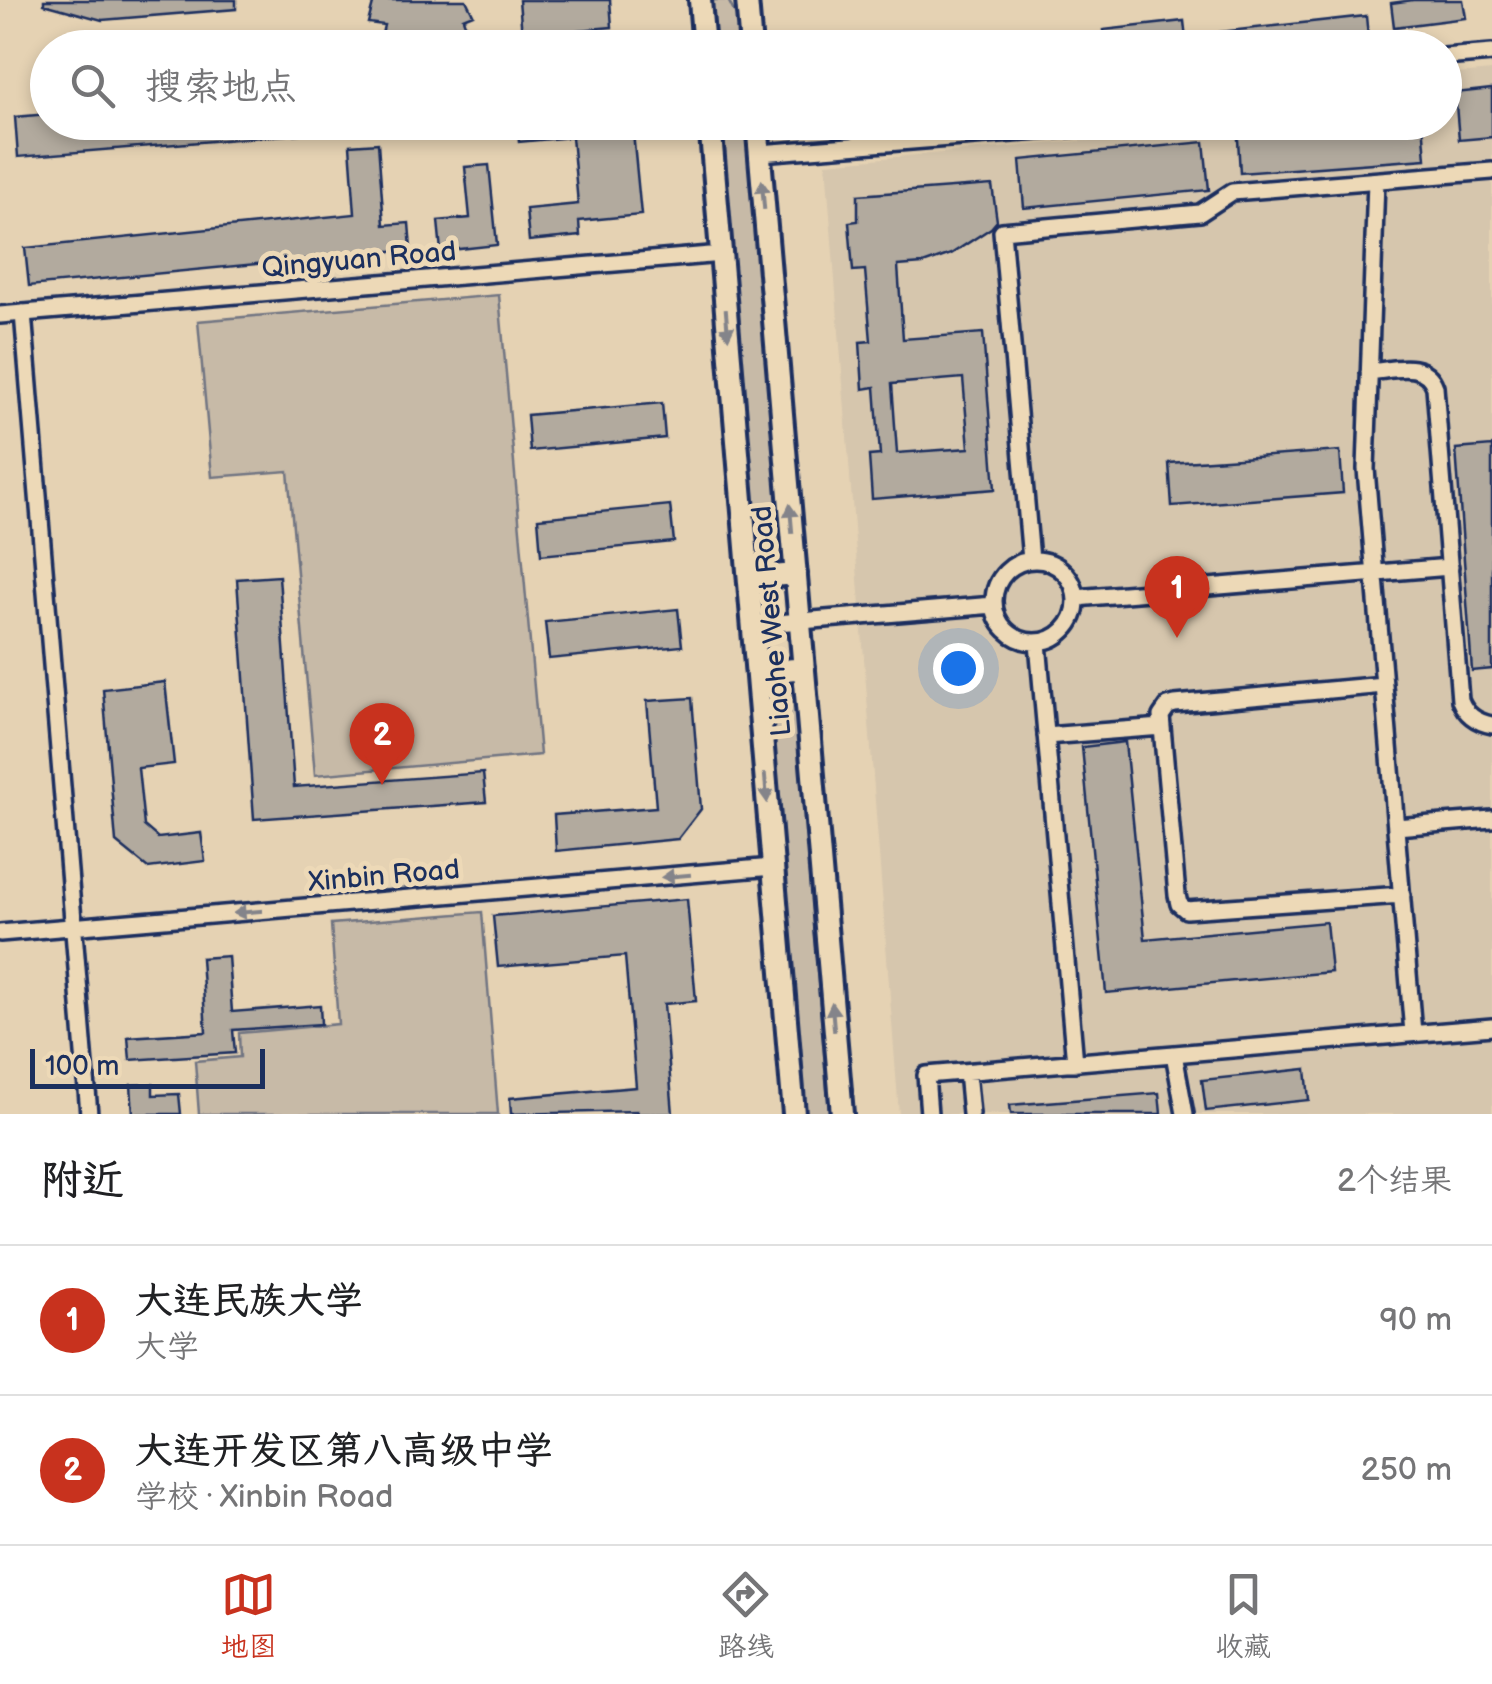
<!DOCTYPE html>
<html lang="zh">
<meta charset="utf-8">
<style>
body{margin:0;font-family:"Balsamiq Sans","LXGW WenKai TC",sans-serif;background:#f2f2f2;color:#202124}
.scale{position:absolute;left:30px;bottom:25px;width:235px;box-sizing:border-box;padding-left:10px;border:5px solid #1b2f5e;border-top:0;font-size:28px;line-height:35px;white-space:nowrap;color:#1b2f5e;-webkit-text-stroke:8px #edd9b7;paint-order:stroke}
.you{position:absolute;left:958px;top:668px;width:35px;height:35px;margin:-25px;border:8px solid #fff;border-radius:50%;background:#1a73e8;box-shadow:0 0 0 15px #1a73e833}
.badge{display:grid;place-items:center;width:65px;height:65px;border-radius:50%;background:#c8321e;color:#fff;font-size:32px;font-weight:700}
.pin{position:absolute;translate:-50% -82px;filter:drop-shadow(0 2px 5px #0008)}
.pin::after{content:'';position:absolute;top:52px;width:35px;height:30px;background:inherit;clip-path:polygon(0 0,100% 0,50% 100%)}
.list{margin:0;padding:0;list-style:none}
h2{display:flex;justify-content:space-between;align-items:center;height:130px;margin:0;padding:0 40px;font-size:42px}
h2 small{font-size:32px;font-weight:400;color:#757577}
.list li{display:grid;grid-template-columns:65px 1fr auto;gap:30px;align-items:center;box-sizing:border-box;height:150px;padding:0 40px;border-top:2px solid #e0e0e0}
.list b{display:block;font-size:38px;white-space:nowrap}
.list p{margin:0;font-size:32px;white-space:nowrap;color:#757577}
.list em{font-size:32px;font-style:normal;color:#757577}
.icon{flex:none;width:55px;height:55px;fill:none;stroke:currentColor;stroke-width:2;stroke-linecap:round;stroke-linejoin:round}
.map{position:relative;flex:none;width:1492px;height:1114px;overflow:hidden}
.search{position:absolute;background:#fff;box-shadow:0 5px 15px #0003;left:30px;right:30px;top:30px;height:110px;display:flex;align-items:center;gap:25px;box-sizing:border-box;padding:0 35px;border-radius:55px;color:#757577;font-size:38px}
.sheet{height:430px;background:#fff}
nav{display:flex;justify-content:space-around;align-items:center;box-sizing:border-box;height:140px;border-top:2px solid #e0e0e0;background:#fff;font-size:28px;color:#757577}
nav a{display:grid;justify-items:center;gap:5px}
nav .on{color:#c8321e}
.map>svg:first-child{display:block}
.built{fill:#d6c6ad}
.green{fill:#c7baa7;stroke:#717482;stroke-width:2.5}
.building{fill:#b2aa9e;stroke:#1b2f5e;stroke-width:2.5;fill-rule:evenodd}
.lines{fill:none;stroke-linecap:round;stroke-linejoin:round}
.minor-casing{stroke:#1b2f5e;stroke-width:22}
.tertiary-casing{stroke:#1b2f5e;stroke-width:28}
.minor{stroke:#edd9b7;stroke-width:15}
.tertiary{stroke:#edd9b7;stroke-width:20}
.oneway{fill:#84848a}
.labels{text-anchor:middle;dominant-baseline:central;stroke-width:10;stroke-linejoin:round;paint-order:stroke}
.street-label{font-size:28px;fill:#1b2f5e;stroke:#edd9b7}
</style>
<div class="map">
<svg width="1492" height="1114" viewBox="0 0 1492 1114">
<rect width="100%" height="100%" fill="#e5d2b3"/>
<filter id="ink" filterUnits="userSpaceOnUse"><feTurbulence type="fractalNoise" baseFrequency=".01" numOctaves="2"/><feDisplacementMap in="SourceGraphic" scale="20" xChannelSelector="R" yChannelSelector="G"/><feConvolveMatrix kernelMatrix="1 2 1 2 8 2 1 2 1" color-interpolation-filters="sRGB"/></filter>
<g filter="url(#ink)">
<!-- built -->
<path class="built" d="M1492 71V1114H899L826 163 1093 140 1143 123 1444 122 1445 75Z"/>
<!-- green -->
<path class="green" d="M709 0H728L737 18 740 47H713Z
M719 123H746L784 562 777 573 767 574 757 566Z
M499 295 540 755 315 775 288 471 212 477 198 321Z
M785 674 793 680 829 1114H803L767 683 775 675Z
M482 912 498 1114H199L195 1061 240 1057 239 1033 338 1024 331 924Z"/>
<!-- building -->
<path class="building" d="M44 0H236V9L102 20 44 4Z
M374 0H466L473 14 463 18 473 48H379L384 25 368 23Z
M519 0H610L612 27 522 35Z
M1413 0H1463L1466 18 1394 27 1391 3Z
M1366 16 1369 48H1220L1219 32Z
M1184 21 1187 48H1105L1103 30Z
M1492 89V137L1459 140 1455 93Z
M48 114V122H321V132L18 157 15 117Z
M517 122H632L641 215 579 221 580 236 529 241 526 209 578 204 572 137 519 142Z
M1237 122H1423L1426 159 1240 173Z
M1204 142 1209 190 1024 208 1020 160Z
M378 143 384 225 409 223 411 249 29 286 25 248 355 214 350 145Z
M489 165 497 245 441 251 438 221 470 218 465 167Z
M992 185 997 221 991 228 951 254 923 264 898 266 903 339 983 333 995 489 872 499 869 456 880 455 875 387 863 389 860 342 871 341 865 270 853 271 849 222 858 221V195ZM963 378 969 448 897 453 892 384Z
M662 403 665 438 530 451 527 415Z
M1492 446V669L1472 671 1456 449Z
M1340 451 1343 493 1172 506 1169 463Z
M670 505 674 542 541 555 538 518Z
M279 576 294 787 483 773 486 802 254 819 237 579Z
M678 609 682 646 549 659 545 622Z
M165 682 174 764 138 768 144 826 158 838 201 833 205 861 148 868 116 842 103 689Z
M692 698 701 809 678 839 556 851 554 815 656 807 647 701Z
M1125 742 1145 939 1326 922 1331 972 1106 993 1082 747Z
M687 899 696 1001 664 1004 673 1114H637V1111L511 1114 510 1098 636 1087 625 956 498 967 493 916Z
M228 956 232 1012 320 1005 321 1024 233 1030 235 1053 130 1060 128 1037 206 1032 201 958Z
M1306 1069 1309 1100 1206 1111 1202 1080Z
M153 1084V1095L179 1094 181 1114H133L131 1085Z
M1159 1093 1161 1114H1011L1010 1105Z"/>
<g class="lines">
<!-- minor casing -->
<g class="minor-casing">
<path id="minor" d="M1444 57 1492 53
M760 153 1089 127 1100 122
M1376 181 1366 469 1413 1033
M23 313 89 1114
M0 315 722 254
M1369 372C1393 370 1425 359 1435 387L1460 700C1466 715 1476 722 1492 725
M994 601a41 41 0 1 1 82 0a41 41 0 1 1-82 0Z
M1031 560 1002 231 1200 213 1232 192 1492 171
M1076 598 1450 567
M753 625 994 605
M1038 643 1075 1063
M1384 685 1175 704 1168 706 1161 716 1177 895 1179 904 1186 910 1402 895
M1046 736 1162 727
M1396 827 1492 819
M0 933 773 867
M1174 1054 1185 1114
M967 1072 971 1114
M929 1114 926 1075 1492 1027"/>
</g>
<!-- tertiary casing -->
<g class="tertiary-casing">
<path id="tertiary" d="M700 0 704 48
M747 0 751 48
M710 122 794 1114
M757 122 842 1114
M749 578 796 574
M757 673 804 668"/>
</g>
<!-- minor -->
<use href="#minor" class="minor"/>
<!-- tertiary -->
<use href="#tertiary" class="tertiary"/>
</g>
<!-- one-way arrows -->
<defs><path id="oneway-solid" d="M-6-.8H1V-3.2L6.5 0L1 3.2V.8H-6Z" transform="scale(2.5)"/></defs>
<g class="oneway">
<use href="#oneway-solid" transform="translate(763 195) rotate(-95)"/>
<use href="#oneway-solid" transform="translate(727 324) rotate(85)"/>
<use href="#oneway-solid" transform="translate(791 519) rotate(-95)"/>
<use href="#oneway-solid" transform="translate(766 788) rotate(85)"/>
<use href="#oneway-solid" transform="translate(676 876) rotate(175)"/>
<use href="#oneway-solid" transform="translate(248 912) rotate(175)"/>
<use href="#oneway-solid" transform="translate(833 1017) rotate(-95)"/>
</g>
</g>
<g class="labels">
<!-- street labels -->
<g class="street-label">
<text transform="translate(359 260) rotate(-5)">Qingyuan Road</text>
<text transform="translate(772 621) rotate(-95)">Liaohe West Road</text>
<text transform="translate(384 876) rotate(-5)">Xinbin Road</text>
</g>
</g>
</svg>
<div class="scale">100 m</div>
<div class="you"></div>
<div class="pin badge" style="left:1177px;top:638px">1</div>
<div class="pin badge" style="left:382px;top:785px">2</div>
<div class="search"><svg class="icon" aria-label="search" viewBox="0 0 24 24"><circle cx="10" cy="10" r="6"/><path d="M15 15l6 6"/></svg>搜索地点</div>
</div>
<section class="sheet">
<h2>附近<small>2个结果</small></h2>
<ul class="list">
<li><span class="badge">1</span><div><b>大连民族大学</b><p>大学</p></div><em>90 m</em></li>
<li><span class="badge">2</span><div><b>大连开发区第八高级中学</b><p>学校 · Xinbin Road</p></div><em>250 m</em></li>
</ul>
</section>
<nav>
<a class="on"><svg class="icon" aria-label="map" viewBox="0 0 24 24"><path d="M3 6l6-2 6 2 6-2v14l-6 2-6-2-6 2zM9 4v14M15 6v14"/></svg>地图</a>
<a><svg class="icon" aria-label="directions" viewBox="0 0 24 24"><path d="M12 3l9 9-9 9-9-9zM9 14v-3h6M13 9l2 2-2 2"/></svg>路线</a>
<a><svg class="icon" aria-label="saved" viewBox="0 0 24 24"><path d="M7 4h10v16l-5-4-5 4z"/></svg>收藏</a>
</nav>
